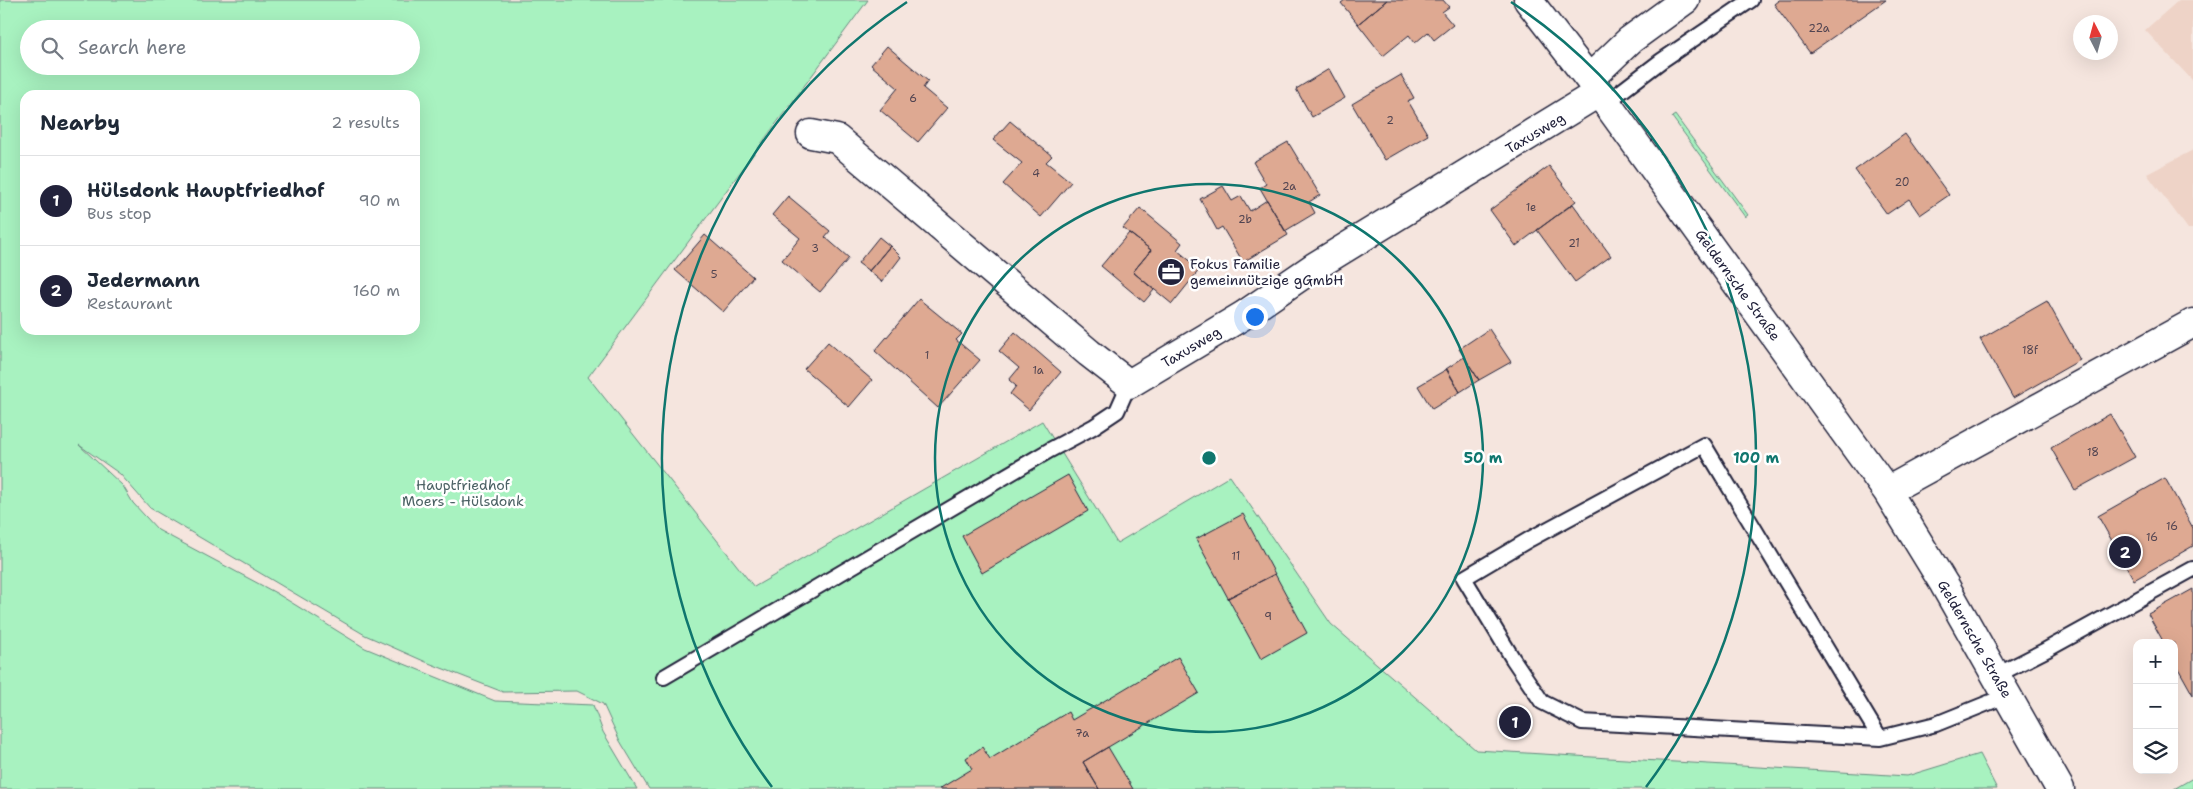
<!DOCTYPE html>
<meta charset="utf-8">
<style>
body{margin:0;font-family:"Shantell Sans",sans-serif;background:#f6f6f7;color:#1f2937}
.controls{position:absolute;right:15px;bottom:15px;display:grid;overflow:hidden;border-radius:10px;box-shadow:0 5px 20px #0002}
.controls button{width:45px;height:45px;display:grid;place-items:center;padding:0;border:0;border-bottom:1px solid #e0e1e3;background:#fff;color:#1f2937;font:25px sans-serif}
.compass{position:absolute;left:2073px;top:15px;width:45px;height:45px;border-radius:50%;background:#fff;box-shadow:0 5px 20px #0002;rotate:354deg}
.you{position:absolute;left:1254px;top:316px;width:18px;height:18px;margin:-12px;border:4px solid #fff;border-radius:50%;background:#1a73e8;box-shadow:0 0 0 8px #1a73e833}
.badge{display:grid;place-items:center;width:32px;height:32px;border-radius:50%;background:#22223b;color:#fff;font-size:16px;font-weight:700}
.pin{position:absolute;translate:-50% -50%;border:2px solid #fff;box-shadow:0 1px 5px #0006}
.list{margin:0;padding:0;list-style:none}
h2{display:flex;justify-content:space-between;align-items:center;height:65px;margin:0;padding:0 20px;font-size:21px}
h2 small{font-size:16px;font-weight:400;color:#747a83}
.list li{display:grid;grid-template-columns:32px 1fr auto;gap:15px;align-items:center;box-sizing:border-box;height:90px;padding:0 20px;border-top:1px solid #e0e1e3}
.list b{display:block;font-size:19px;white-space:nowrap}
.list p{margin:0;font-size:16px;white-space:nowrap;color:#747a83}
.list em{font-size:16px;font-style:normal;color:#747a83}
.icon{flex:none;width:28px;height:28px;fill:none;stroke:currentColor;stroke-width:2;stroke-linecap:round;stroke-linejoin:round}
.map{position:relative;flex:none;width:2193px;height:789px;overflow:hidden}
.search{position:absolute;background:#fff;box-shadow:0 5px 20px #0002;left:20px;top:20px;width:400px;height:55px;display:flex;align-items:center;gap:12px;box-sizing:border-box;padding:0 18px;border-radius:28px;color:#747a83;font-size:19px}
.panel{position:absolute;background:#fff;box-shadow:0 5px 20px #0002;left:20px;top:90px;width:400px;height:245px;border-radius:15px}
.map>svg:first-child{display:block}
.built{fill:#eed3c7}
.green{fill:#a8f2c0;stroke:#658a7e;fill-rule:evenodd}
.building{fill:#dea992;stroke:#22223b}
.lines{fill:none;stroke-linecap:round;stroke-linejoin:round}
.lane-casing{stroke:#22223b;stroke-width:18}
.street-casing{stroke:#22223b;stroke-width:31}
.lane{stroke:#fff;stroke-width:14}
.street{stroke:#fff;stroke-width:28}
.ring{fill:none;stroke:#0f766e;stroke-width:2.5}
.labels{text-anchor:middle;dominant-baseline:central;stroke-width:5;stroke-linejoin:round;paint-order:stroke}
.number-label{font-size:11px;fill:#514451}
.street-label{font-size:14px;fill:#22223b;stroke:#fff}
.poi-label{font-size:14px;fill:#22223b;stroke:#fff;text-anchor:start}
.park-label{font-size:14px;fill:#4a6063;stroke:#fff}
.centre{fill:#0f766e;stroke:#fff;stroke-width:2.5}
.ring-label{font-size:15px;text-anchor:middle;font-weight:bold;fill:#0f766e;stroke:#fff;stroke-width:5;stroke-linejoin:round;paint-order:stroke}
</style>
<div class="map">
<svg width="2193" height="789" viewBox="0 0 2193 789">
<rect width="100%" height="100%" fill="#f5e5de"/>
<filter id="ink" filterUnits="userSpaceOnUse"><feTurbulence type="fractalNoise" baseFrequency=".02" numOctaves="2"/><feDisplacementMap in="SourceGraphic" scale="10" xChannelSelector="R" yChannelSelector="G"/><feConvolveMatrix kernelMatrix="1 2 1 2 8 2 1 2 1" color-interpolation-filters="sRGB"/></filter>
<g filter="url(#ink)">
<!-- built -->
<path class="built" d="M2179 0H2193V81L2145 30Z
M2193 150V229H2188L2147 174Z"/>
<!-- green -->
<path class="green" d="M0 0H868L588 377 754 587 1042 421 1117 543 1230 476 1331 624 1476 750 1907 776 1979 754 1997 789H649L620 741 603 704 577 691 503 692 426 662 365 635 150 508 120 474 79 445 123 486 133 503 158 530 276 593 365 648 495 701 593 705 603 732 637 789H0ZM29 29H411V66H29ZM25 95H415V330H25Z
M1675 115 1748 215 1745 217 1672 117Z
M2193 778V789H2174Z"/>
<!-- building -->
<path class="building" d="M1345 0H1387L1358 24 1341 3Z
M1387 0H1443L1449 7 1442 12 1453 25 1434 40 1428 32 1415 43 1409 35 1383 56 1358 24Z
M1779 0H1886L1810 53 1774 4Z
M887 46 928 81 923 88 947 108 918 142 880 110 898 88 871 65Z
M1329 69 1345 98 1312 117 1296 89Z
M1401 75 1414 98 1408 101 1428 135 1385 160 1352 104Z
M1010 121 1052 156 1046 162 1071 182 1041 217 1003 184 1022 163 993 140Z
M1905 134 1949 195 1920 215 1909 199 1887 214 1855 170Z
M1288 142 1320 195 1309 202 1315 213 1285 231 1260 188 1266 184 1253 162Z
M1549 166 1576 201 1516 246 1490 210Z
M1223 186 1232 201 1241 196 1250 211 1267 200 1288 235 1243 262 1222 227 1217 230 1200 199Z
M788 196 830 231 825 237 849 258 820 292 782 260 800 238 772 215Z
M1573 204 1611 256 1575 282 1537 230Z
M1140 208 1182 243 1177 250 1200 269 1172 304 1133 272 1151 250 1123 228Z
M1129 233 1151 250 1133 272 1154 290 1144 302 1101 266Z
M705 235 753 277 723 312 675 270Z
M879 237 890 246 869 271 858 263Z
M890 246 901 257 882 282 869 271Z
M919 299 962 334 956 340 980 360 938 408 875 351Z
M2047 301 2080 360 2013 398 1980 339Z
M1489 329 1511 362 1479 380 1459 349Z
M1015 332 1061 372 1029 410 1010 394 1016 386 1009 380 1019 368 999 351Z
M828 342 872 380 849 407 804 369Z
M1464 357 1479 380 1460 392 1446 369Z
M1447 369 1460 392 1432 409 1418 386Z
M2110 414 2135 457 2075 490 2051 448Z
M1068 475 1088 511 982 573 962 536Z
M2165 478 2193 528V546L2134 580 2098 516Z
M1243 514 1275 574 1228 598 1196 539Z
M1275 574 1307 633 1261 659 1228 598Z
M2193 589V695L2174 661V643H2164L2148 614Z
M1178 657 1199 693 1083 762 1099 789H939L972 769 966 758 982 747 990 759 1068 712 1072 720Z
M1108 747 1133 789H1099L1083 762Z"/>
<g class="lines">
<!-- lane casing -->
<g class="lane-casing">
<path id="lane" d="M1606 103 1661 61 1751 0
M1997 675 2046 650 2193 569
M664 677 1050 450 1093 427 1117 411 1129 384
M1880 738 1704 445 1530 539 1464 578 1513 659 1542 702 1582 722 1880 738 1936 724 2008 695"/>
</g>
<!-- street casing -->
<g class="street-casing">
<path id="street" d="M1528 0 1589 79 1887 491 1944 584 2060 789
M1589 79 1630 40 1685 0
M811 134 837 139 1089 353 1129 384 1244 315 1314 267 1598 93
M1887 491 2193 323"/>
</g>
<!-- lane -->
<use href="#lane" class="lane"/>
<!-- street -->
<use href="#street" class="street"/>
</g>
</g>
<!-- distance rings -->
<g class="ring">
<circle cx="1209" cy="458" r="274"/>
<path d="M772 787A547 547 0 0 1 907 2M1511 2A547 547 0 0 1 1646 787"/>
</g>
<!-- icons -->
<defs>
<g id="office-disc" transform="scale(1.4375)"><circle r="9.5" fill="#22223b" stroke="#fff"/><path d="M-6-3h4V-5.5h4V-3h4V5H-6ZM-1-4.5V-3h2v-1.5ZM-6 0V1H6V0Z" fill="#fff"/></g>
</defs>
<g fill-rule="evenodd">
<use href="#office-disc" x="1171" y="272"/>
</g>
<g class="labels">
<!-- number labels -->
<g class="number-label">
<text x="1819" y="28">22a</text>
<text x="913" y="98">6</text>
<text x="1390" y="120">2</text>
<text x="1036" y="173">4</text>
<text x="1902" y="182">20</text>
<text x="1289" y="186">2a</text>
<text x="1531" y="207">1e</text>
<text x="1245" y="219">2b</text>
<text x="1574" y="243">21</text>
<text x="815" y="248">3</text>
<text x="714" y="274">5</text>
<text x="2030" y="350">18f</text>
<text x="927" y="355">1</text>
<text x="1038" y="370">1a</text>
<text x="2093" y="452">18</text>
<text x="2172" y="526">16</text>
<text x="2152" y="537">16</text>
<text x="1236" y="556">11</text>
<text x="1268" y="616">9</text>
<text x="1082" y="733">7a</text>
</g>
<!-- street labels -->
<g class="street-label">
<text transform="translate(1535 133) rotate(-31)">Taxusweg</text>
<text transform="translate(1738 285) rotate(54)">Geldernsche Straße</text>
<text transform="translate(1191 347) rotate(-31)">Taxusweg</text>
<text transform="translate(1975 639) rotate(60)">Geldernsche Straße</text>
</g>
<!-- poi labels -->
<g class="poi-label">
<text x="1190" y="264">Fokus Familie<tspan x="1190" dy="16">gemeinnützige gGmbH</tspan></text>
</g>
<!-- park labels -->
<g class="park-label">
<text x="463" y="485">Hauptfriedhof<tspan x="463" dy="16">Moers - Hülsdonk</tspan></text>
</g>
</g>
<circle cx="1209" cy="458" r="8" class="centre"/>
<g class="ring-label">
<text x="1483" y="463">50 m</text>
<text x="1756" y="463">100 m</text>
</g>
</svg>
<div class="controls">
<button>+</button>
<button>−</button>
<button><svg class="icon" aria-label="layers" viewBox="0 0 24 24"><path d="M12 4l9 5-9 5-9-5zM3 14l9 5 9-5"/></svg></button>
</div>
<svg class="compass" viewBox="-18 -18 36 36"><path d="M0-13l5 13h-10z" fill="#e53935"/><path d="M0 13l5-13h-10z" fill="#747a83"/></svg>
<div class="you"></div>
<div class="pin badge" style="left:1515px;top:722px">1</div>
<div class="pin badge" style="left:2125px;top:552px">2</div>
<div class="search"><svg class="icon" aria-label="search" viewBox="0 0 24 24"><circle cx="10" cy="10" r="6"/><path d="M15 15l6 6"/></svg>Search here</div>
<section class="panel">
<h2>Nearby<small>2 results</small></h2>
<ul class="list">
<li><span class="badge">1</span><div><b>Hülsdonk Hauptfriedhof</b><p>Bus stop</p></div><em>90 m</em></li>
<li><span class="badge">2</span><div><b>Jedermann</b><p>Restaurant</p></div><em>160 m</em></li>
</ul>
</section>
</div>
